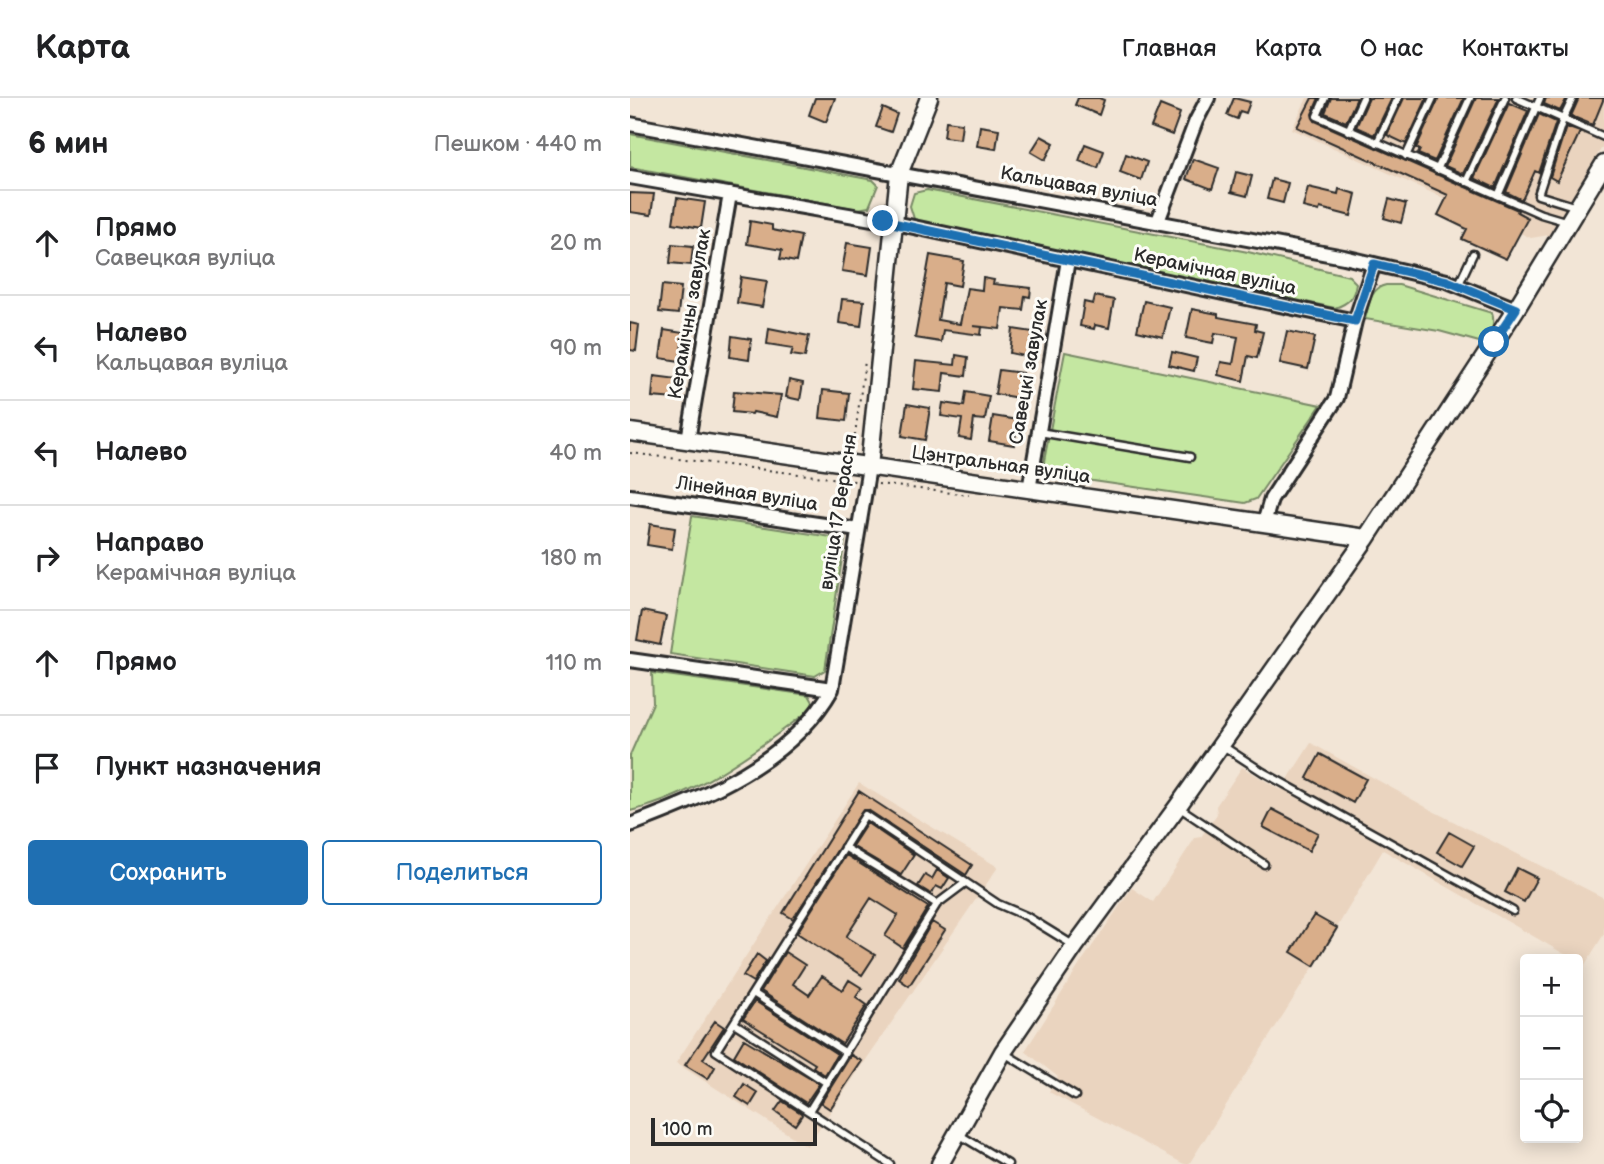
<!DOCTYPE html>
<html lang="ru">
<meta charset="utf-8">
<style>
body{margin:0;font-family:"Balsamiq Sans",sans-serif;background:#f6f6f6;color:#202124}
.controls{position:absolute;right:21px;bottom:21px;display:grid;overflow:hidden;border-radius:7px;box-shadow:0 4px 18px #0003}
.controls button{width:63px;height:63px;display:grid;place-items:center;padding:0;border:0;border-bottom:2px solid #e0e0e0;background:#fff;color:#202124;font:35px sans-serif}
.scale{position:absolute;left:21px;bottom:18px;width:166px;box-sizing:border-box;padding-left:7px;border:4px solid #2b2b2b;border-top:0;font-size:19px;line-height:24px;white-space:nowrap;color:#2b2b2b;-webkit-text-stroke:5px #fdfcf7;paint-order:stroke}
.stop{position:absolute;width:21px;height:21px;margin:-16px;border:5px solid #1f6fb2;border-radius:50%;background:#fff}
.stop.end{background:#1f6fb2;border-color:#fff;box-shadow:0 2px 7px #0008}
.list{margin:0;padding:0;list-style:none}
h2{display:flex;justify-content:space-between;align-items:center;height:91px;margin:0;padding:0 28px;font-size:30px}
h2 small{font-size:23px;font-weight:400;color:#757577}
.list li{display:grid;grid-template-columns:46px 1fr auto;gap:21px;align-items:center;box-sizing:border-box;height:105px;padding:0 28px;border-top:2px solid #e0e0e0}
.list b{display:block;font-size:26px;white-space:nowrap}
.list p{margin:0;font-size:23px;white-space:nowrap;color:#757577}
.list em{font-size:23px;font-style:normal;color:#757577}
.actions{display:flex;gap:14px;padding:21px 28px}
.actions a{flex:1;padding:16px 0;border:2px solid #1f6fb2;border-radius:7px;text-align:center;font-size:24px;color:#1f6fb2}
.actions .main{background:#1f6fb2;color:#fff}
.icon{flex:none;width:38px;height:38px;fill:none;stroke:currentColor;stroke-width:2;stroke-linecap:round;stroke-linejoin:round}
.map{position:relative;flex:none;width:974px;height:1066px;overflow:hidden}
header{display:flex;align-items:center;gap:42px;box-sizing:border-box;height:98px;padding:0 35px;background:#fff;border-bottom:2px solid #e0e0e0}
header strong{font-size:33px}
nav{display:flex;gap:38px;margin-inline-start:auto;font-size:24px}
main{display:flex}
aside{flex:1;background:#fff}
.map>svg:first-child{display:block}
.built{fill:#ead4bf}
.green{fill:#c4e7a1;stroke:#788966;stroke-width:2}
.building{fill:#d9ae8a;stroke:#2b2b2b;stroke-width:2}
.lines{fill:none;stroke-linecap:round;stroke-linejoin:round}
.service-casing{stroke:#2b2b2b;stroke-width:11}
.minor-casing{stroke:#2b2b2b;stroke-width:18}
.tertiary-casing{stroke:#2b2b2b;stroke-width:21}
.path{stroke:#2b2b2b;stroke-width:2;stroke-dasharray:2 5;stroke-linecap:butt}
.service{stroke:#fdfcf7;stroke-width:6}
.minor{stroke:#fdfcf7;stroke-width:12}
.tertiary{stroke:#fdfcf7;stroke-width:16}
.route{stroke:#1f6fb2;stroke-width:9}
.labels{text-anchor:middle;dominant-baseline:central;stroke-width:6;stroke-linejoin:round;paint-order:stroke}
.street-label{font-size:19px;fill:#2b2b2b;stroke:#fdfcf7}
</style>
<header>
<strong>Карта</strong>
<nav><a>Главная</a><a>Карта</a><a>О нас</a><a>Контакты</a></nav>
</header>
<main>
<aside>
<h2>6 мин<small>Пешком · 440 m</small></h2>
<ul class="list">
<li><svg class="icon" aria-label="ahead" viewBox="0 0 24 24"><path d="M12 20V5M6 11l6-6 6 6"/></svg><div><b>Прямо</b><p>Савецкая вуліца</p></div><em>20 m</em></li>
<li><svg class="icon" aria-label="left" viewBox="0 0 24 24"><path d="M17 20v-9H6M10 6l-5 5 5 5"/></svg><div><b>Налево</b><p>Кальцавая вуліца</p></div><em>90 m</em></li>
<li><svg class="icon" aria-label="left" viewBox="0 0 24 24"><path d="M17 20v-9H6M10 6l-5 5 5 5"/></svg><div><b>Налево</b></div><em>40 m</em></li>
<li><svg class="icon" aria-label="right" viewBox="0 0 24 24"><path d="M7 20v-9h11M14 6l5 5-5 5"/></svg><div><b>Направо</b><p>Керамічная вуліца</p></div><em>180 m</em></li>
<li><svg class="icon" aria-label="ahead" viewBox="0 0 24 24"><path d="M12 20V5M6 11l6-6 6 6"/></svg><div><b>Прямо</b></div><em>110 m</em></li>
<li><svg class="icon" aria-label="arrive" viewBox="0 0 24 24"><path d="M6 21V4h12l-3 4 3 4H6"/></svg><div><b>Пункт назначения</b></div></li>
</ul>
<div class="actions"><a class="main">Сохранить</a><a>Поделиться</a></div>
</aside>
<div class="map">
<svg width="974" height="1066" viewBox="0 0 974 1066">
<rect width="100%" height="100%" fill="#f2e5d6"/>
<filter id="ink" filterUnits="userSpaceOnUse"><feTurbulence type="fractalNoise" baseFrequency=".0143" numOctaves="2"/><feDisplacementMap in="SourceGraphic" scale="14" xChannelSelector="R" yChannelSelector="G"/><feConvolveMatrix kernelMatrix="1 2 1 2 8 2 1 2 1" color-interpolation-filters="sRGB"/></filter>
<g filter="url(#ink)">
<!-- built -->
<path class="built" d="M677 0H974V46L919 137 901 140 662 31Z
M681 645 803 713 974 800V836L954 868 948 864V861H943L753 752 684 868 559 1066H554L419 994 428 979 395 953 452 863 502 790 523 804 565 740 571 739 587 716 586 708 612 669 651 692Z
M229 685 368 769 177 1048 46 965Z"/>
<!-- green -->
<path class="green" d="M0 36 243 82 248 87 239 109 228 111 0 69Z
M297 92 618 154 719 178 726 185C724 200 719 205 705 210L285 124 280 108 284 95Z
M756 187H769L862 215C866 228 860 235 853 245L809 233 735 221C739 207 740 190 756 187Z
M435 254 691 307 626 401 615 405 422 377 415 371 414 363Z
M62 418 215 441 195 572 185 578 40 556Z
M22 575 179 597 183 604 180 612C125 653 68 697 0 713V657L23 605Z"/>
<!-- building -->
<path class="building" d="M185 0H205L196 24 179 17Z
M448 0H469L474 2 469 17 445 7Z
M604 0 620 4 616 15 610 13 607 21 597 17Z
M682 0H689L682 16 685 23 888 112 887 114 898 120 876 161 832 141 837 131 808 117 818 97 667 29Z
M701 0H727L716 24 695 15Z
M739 0H762L744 37 726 29Z
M774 0H797L776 46 757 37Z
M809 0H834L805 63 788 56 790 52 786 50Z
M846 0H869L833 76 815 68Z
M916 0H937L930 13 914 6Z
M949 0H974L963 27 941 18Z
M879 5 898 13 865 90 844 80Z
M530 7 550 15 542 37 521 29Z
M253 10 267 16 261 34 246 29Z
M909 16 926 24 909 75 905 73 892 102 876 94Z
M316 23 332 25 330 41 314 39Z
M350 28 369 31 366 51 347 48Z
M936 29 950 34 927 83 920 79Z
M411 38 424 45 415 62 401 54Z
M455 46 474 53 468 70 449 63Z
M496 56 517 64 511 82 490 74Z
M563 61 589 70 582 91 556 81Z
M606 74 622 78 617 98 601 94Z
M642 81 658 85 653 105 637 101Z
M678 89 708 96 709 91 726 96 721 118 690 110 689 113 673 109Z
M0 95 24 96 21 117 0 114Z
M47 100 75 104 71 130 43 125Z
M759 101 776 106 771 125 754 120Z
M120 123 142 127V132L171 138 166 164 150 161 152 152 117 146Z
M217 145 242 149 238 177 212 173Z
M42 146 63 148 61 167 40 165Z
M300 157 334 163 330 188 314 185 308 222 330 226 337 190 352 192 353 180 364 182 363 186 401 190 400 199 395 198 393 212 373 210 370 231 343 228 352 229 351 237 313 232 311 244 285 240Z
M111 179 137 183 132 209 107 205Z
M32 187 51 189 48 216 29 214Z
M465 198 484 202 479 230 465 227 464 231 450 228 454 204 463 206Z
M212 201 234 203 231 228 209 225Z
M514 203 540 209 533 239 507 233Z
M562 211 588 216V219L626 226 625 232 633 234 627 260 618 258 613 283 588 277 591 264 603 266 608 239 585 235 583 245 556 240Z
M0 225 9 227 6 253 0 252Z
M139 230 179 238 175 259 161 257 163 250 137 246Z
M383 231 403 234 399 259 380 255Z
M34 232 53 235 50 263 30 260Z
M657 233 685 239 678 271 650 265Z
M102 238 121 241 119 262 100 259Z
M542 254 567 260 564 273 539 267Z
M326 257 338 259 336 278 314 275 312 294 283 291 286 263 325 267Z
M369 272 393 275 389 300 365 296Z
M24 278 48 281 45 301 22 299Z
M159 282 173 285 170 302 156 299Z
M193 292 219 295 216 323 190 320Z
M104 293 151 297 147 319 123 314 122 316 102 314Z
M336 294 359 298 355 322 344 321 341 342 329 340 332 321 311 318 313 305 334 308Z
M277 306 300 310 295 342 272 338Z
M363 318 388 322 384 347 359 343Z
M20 426 45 430 42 451 17 447Z
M12 513 36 518 30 547 7 542Z
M690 656 736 681 723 705 677 680Z
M229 693 342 767 336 777 238 712H233L163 821 153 815Z
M642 711 688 735 679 753 633 729Z
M237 725 284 757 271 777 222 748Z
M819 734 844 748 832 768 807 754Z
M216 757 298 809 273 850 255 838 268 817 241 800 216 839 245 857 232 877 167 835Z
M887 770 907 780 894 804 875 794Z
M307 772 319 780 312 791 306 788 301 796 288 788 295 777 302 781Z
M684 817 707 830 684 868 661 854Z
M302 824 315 832 279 888 269 881Z
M155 854 175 867 163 886 179 897 192 878 213 892 219 882 232 890 226 899 237 907 212 946 131 893Z
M127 856 136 863 123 884 113 878Z
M125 903 207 956 195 977 183 969 185 966 113 921Z
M85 923 94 929 73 961 85 969 78 981 55 967Z
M114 941 189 986 176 1005 104 958Z
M221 957 232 963 200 1011 191 1005Z
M114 986 128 995 120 1008 106 999Z
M152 1003 171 1015 172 1017 165 1027 145 1013Z"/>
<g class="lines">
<!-- service casing -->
<g class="service-casing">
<path id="service" d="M695 0 687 18 911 116 938 124
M886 0 974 39
M943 0 933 21 908 97 947 109
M718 33 733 0
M747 45 768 0
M776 58 803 0
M807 72 840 0
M836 84 875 0
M868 98 910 0
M828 188 843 156
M409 334 560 359
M593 648 633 674 883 813
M550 710 634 766
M214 749 307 806 335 785
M123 895 216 955
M104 925 197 985
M374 955 445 998
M179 1013 307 806
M328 1036 378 1066
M260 1066 86 953 235 717 368 806 396 818 443 847"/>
</g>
<!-- minor casing -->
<g class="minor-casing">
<path id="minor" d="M0 26 714 159 817 183 886 211
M0 79 265 125 725 223
M528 123 566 23 578 0
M58 342 100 96
M399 392 438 162
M0 398 228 432
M634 425 641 401 707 300 725 223 744 166
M0 562 202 591
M0 727C74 699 161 664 202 591L239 369"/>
</g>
<!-- tertiary casing -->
<g class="tertiary-casing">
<path id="tertiary" d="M0 334 634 425 729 439 735 442
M239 369 269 76 299 0
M310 1066 373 954 445 848 548 708 735 442 886 211 974 66"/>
</g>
<!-- path -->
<path class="path" d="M223 351 235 263
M0 355 225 383
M248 386 339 397"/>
<!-- service -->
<use href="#service" class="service"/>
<!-- minor -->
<use href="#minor" class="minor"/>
<!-- tertiary -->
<use href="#tertiary" class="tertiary"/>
</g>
</g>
<g class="lines" filter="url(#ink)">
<!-- route -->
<path class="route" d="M253 123 725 223 744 166 817 183 886 211 864 244"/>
</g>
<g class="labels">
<!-- street labels -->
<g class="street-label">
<text transform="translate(449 89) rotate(10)">Кальцавая вуліца</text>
<text transform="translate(585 174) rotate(12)">Керамічная вуліца</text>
<text transform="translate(60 216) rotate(-80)">Керамічны завулак</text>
<text transform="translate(399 274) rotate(-80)">Савецкі завулак</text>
<text transform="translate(371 367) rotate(8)">Цэнтральная вуліца</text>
<text transform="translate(117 396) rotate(9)">Лінейная вуліца</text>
<text transform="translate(209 414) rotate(-81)">вуліца 17 Верасня</text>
</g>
</g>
</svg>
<div class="controls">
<button>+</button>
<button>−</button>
<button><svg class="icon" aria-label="locate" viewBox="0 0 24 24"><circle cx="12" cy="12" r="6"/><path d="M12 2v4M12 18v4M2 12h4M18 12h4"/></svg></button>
</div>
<div class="scale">100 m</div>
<div class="stop" style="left:864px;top:244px"></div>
<div class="stop end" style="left:253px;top:123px"></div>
</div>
</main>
